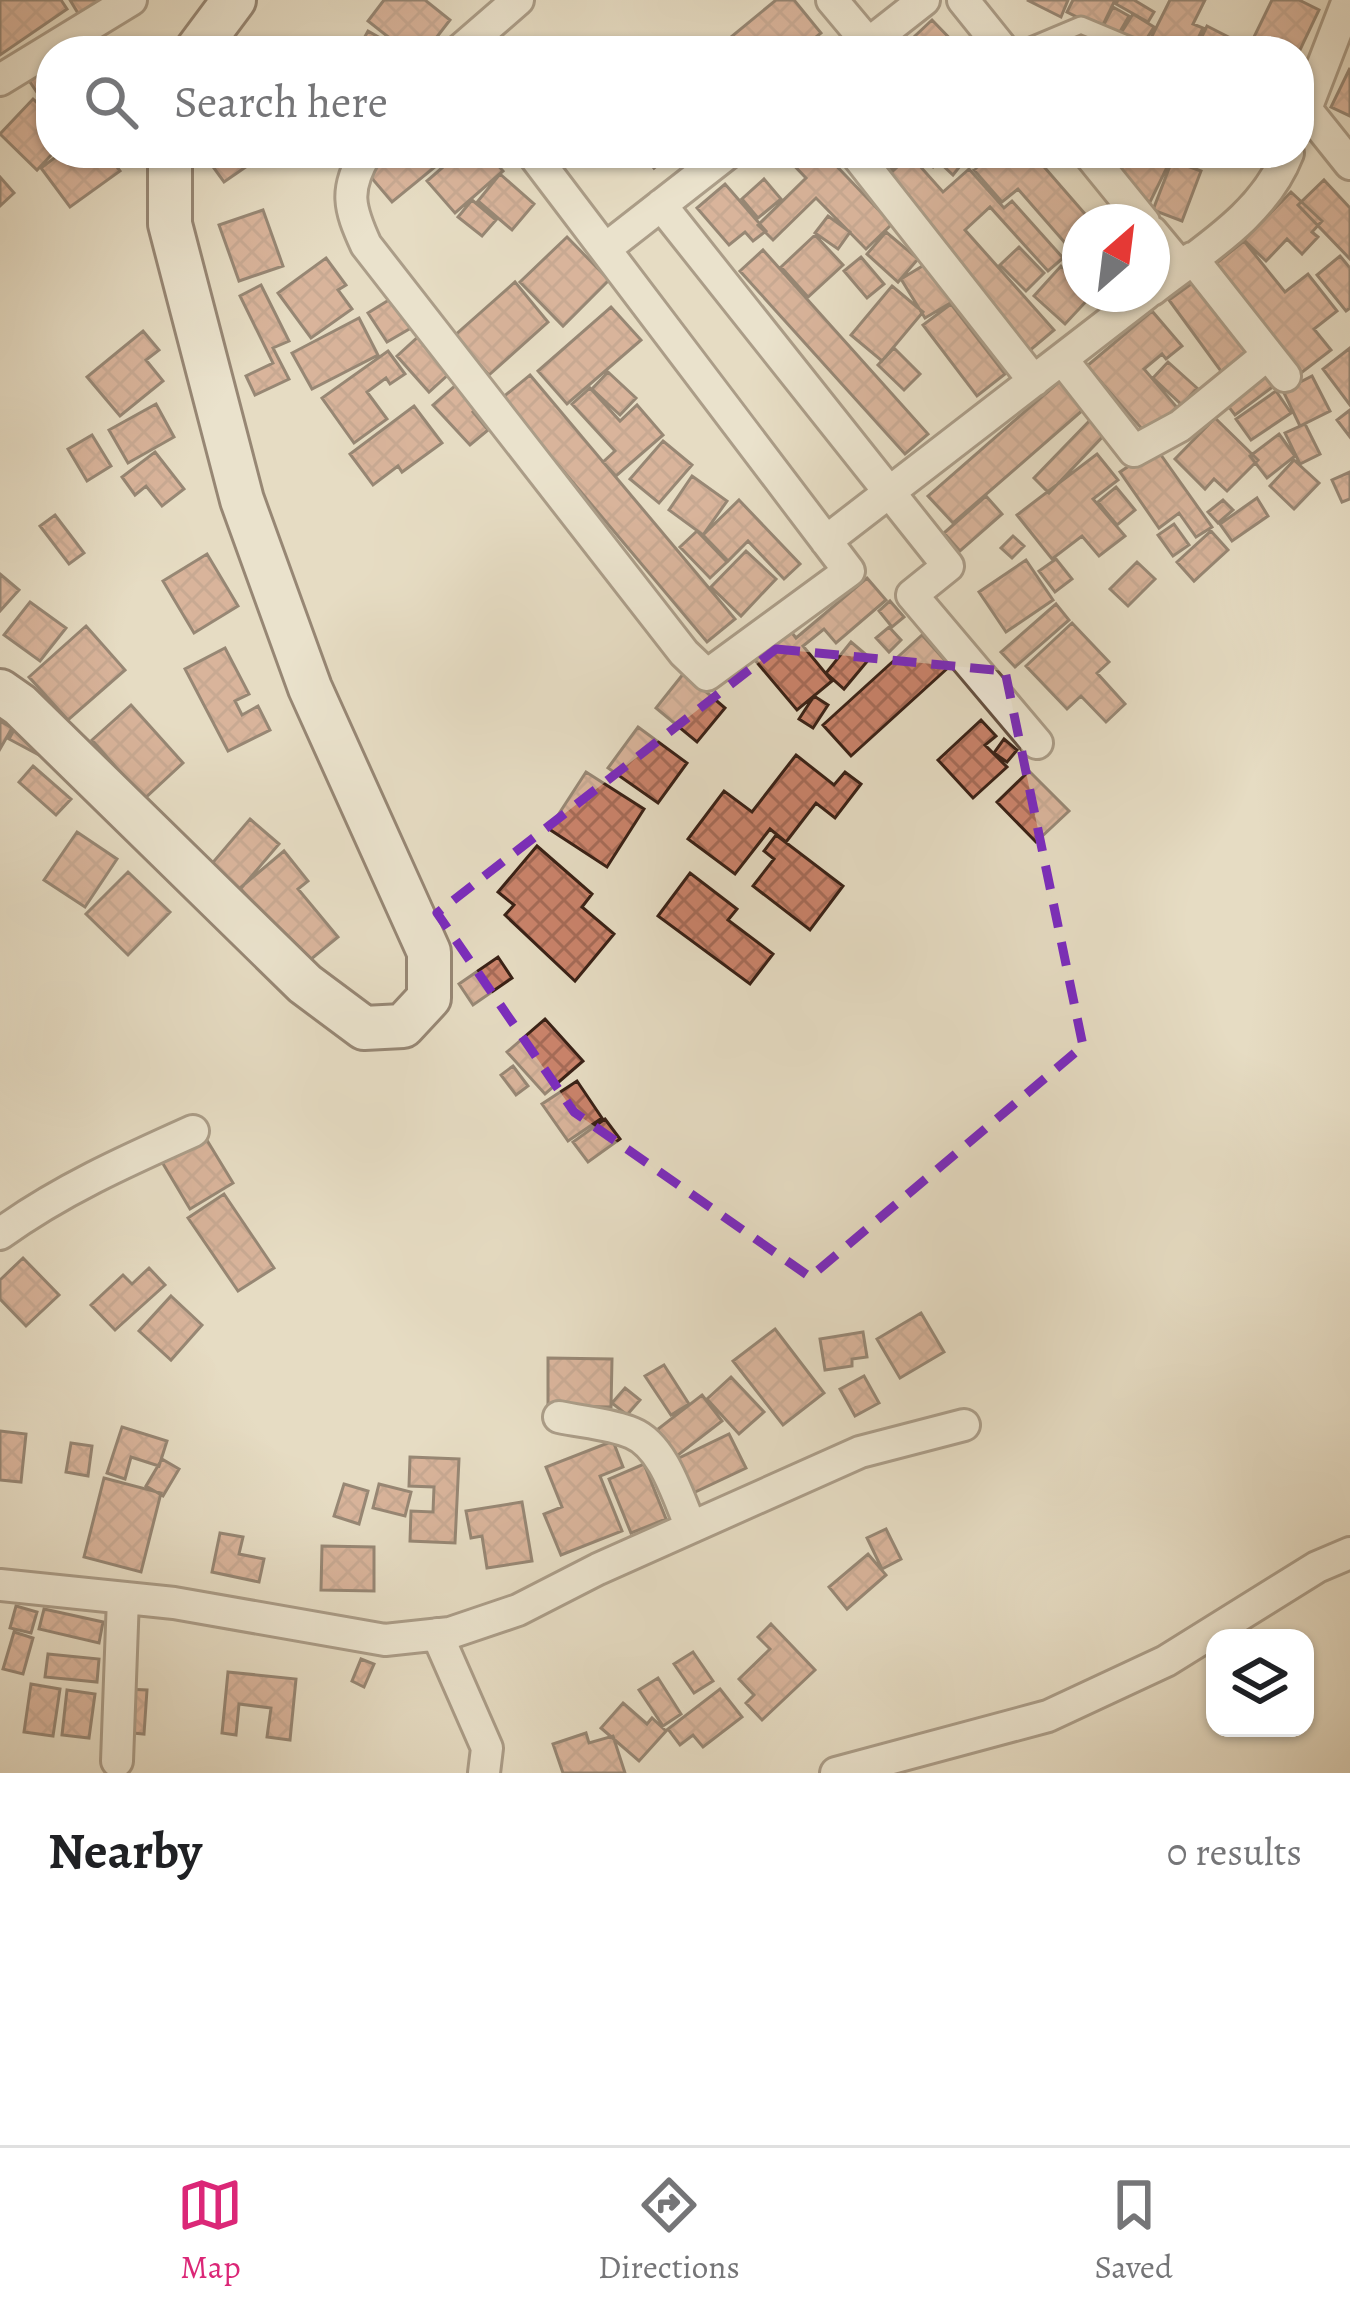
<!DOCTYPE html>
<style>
body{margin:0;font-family:Alegreya,serif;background:#f2f2f2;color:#202124}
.controls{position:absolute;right:36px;bottom:36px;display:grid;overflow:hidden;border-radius:24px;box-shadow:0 3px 9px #0004}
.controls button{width:108px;height:108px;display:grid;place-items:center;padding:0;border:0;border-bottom:3px solid #e0e0e0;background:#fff;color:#202124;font:60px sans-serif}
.compass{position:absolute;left:1062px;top:204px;width:108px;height:108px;border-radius:50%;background:#fff;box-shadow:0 3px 9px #0004;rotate:28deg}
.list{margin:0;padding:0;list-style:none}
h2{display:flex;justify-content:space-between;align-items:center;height:156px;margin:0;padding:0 48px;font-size:51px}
h2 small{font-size:39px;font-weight:400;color:#757577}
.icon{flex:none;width:66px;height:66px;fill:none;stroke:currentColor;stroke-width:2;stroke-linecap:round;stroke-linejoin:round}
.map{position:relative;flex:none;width:1350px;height:1773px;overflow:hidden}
.search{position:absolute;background:#fff;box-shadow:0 3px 9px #0004;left:36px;right:36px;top:36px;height:132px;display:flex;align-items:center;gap:30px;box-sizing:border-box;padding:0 42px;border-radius:48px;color:#757577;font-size:45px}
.sheet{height:372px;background:#fff}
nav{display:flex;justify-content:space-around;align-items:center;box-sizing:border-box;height:168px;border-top:3px solid #e0e0e0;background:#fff;font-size:33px;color:#757577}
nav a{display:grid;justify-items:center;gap:6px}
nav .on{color:#db2777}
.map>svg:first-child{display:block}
.building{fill:url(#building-cross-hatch);stroke:#392116;stroke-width:3}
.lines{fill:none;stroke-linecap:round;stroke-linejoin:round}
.service-casing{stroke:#645041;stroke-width:21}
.minor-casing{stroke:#645041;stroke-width:36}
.secondary-casing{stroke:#392116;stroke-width:48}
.service{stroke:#efe8d8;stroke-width:15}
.minor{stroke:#efe8d8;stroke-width:30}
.secondary{stroke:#efe8d8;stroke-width:42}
.marked{fill:none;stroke:#7b2cbf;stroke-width:9;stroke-dasharray:24 15;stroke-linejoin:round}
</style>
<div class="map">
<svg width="1350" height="1773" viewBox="0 0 1350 1773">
<defs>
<pattern id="building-cross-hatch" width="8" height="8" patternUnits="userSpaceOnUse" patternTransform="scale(3)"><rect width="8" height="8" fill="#ca836b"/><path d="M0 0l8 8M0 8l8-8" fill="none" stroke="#a56b57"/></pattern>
</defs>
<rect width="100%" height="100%" fill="#e6dcc3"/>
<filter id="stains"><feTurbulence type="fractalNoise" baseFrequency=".00167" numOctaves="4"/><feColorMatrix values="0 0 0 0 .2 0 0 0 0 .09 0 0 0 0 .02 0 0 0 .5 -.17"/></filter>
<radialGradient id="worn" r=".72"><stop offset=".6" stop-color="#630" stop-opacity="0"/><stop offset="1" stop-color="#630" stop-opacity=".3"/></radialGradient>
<!-- building -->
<path class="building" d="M0 0H61L67 9 0 55Z
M70 0H102L79 15Z
M384 0H425L450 20 426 51H406L368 21Z
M776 0H794L821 33 799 51H714Z
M1027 0H1068L1061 17Z
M1073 0H1115L1101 29 1067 12Z
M1118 0H1134L1154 12 1148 22 1116 4Z
M1170 0H1205L1193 24 1203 28 1192 51H1163L1148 44Z
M1272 0H1299L1319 10 1299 52 1266 51 1251 43Z
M1113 7 1129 16 1118 35 1103 26Z
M1133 14 1154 27 1142 46 1121 33Z
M932 20 962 51H899Z
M1207 26 1246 46 1244 51H1195Z
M368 31 403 51H357Z
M44 64 51 75V98L44 103 26 76Z
M1350 68V116L1331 107Z
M33 99 51 116 53 153 37 170 0 134Z
M61 153H107L120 171 70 207 41 168Z
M203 153H266L224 182Z
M383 153H452L392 202 364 169Z
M459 153H487L503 171 455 213 427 181Z
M642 153H672L654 168Z
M782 153H824L892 224 866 249 816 198 773 240 758 225 806 178Z
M860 153H906L908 156 880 178Z
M921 153H955L964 161 953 175 938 161 933 167 919 156Z
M966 153H988L976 168 963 158Z
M993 153H1032L1092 222H1080V260L1018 189 1002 202 974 170Z
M1122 153H1174L1150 202 1108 181Z
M1175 153H1195L1190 167 1201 171 1182 221 1153 210Z
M910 155 943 192 969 169 1004 208 1012 201 1063 258 1048 271 990 207 965 230 1054 330 1028 352 878 185Z
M500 174 534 204 512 230 478 201Z
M0 177 14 193 0 206Z
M764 179 781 199 758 218 742 199Z
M1324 180 1350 208V259L1298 205Z
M725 184 766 231 753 241 745 232 729 245 697 208Z
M1291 192 1322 221 1312 232 1318 237 1302 254 1287 239 1266 261 1244 240Z
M472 200 496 220 482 236 458 217Z
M263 210 283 266 239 281 219 225Z
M828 216 850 232 838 249 815 233Z
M886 232 918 259 898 282 867 254Z
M815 235 843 265 808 297 781 267Z
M567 237 609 280 563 326 520 282Z
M1244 241 1285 292 1308 274 1337 311 1314 329 1331 350 1301 373 1214 265Z
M1019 247 1044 273 1026 291 1000 265Z
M763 250 928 434 905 454 740 271Z
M1340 256 1350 268V308L1346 311 1317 275Z
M861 257 884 284 867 298 844 271Z
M326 258 346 285 338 290 352 309 311 338 278 293Z
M929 262 952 302 925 318 901 279Z
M1061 266 1080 283V294L1092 295 1065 324 1034 296Z
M1198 279 1251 353 1223 374 1169 300Z
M515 282 548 322 489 375 454 336Z
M261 285 289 341 273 348 289 379 255 395 246 376 273 363 240 296Z
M892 286 923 312 882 361 851 335Z
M392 298 411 328 387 342 368 313Z
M951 304 1005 374 977 396 923 325Z
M611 307 641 340 567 404 538 371Z
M1152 311 1182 346 1166 359 1162 354 1144 369 1180 411 1149 437 1087 366Z
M359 318 378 355 312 389 292 353Z
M143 331 159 350 146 360 163 381 120 416 87 377Z
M418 337 450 373 429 392 397 356Z
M894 348 920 374 904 390 878 365Z
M1350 348V405L1323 369Z
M388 351 405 374 390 384 386 378 367 392 387 419 354 443 322 398Z
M1168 362 1197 388 1182 405 1153 378Z
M608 372 636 398 620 415 592 389Z
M1264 372 1274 386 1235 415 1225 402Z
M1068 374 1092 402 953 523 928 496Z
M530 375 735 619 707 642 502 398Z
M1312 376 1330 411 1300 426 1283 391Z
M465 377 486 401 473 412 488 430 470 445 433 405Z
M590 388 620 421 637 405 663 435 616 476 603 462 615 451 572 404Z
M1276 391 1291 413 1251 440 1236 419Z
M156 404 174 437 128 463 109 430Z
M414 406 442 443 402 472 398 466 373 485 350 454Z
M1350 410V437L1337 420Z
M1094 416 1109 430 1049 493 1034 478Z
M1215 418 1258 460 1227 491 1214 479 1205 489 1175 459Z
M1305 424 1320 454 1300 464 1285 433Z
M1279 434 1295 456 1267 478 1250 456Z
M92 435 111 466 87 481 68 449Z
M663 441 692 465 659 503 630 479Z
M1156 448 1212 527 1196 537 1179 513 1159 528 1120 472Z
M155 452 184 489 162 506 146 486 135 495 122 477Z
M1097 454 1118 480 1093 499 1125 536 1099 556 1082 536 1052 559 1017 515Z
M1294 460 1319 483 1294 509 1270 486Z
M1350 472V499L1342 502 1332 480Z
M692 476 727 501 703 535 669 510Z
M1116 487 1135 510 1117 525 1098 502Z
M986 496 1002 514 960 551 944 533Z
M1257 498 1268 516 1232 541 1220 524Z
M739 500 800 564 784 579 748 541 728 561 703 535Z
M1223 500 1233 510 1218 523 1208 512Z
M55 515 84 553 69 564 40 526Z
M1174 524 1189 545 1173 556 1158 535Z
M697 531 727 562 710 578 680 547Z
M1211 531 1228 550 1194 581 1177 562Z
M1013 536 1024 546 1012 558 1001 548Z
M746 551 776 579 741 616 711 587Z
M207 554 238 606 194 633 163 581Z
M1056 559 1072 579 1055 592 1039 571Z
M1026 560 1053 600 1006 632 979 592Z
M1137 562 1155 579 1128 606 1110 589Z
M0 574 19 590 0 611Z
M867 578 886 600 836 643 824 629 803 646 832 681 797 710 754 659 789 629 796 638Z
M890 601 904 617 892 627 879 611Z
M30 602 66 628 40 661 4 635Z
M1056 604 1069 620 1015 667 1001 652Z
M1072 623 1109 662 1097 673 1125 704 1106 722 1081 696 1067 709 1026 666Z
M86 626 125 670 68 720 29 677Z
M889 627 901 640 889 652 876 638Z
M922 635 950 666 851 756 823 725Z
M851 642 870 658 844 689 826 673Z
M225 648 249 694 235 701 242 715 258 706 270 730 228 751 185 669Z
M684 673 725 708 697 742 656 708Z
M814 696 828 705 813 728 799 719Z
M131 705 183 763 144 799 92 740Z
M981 720 996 736 985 745 1007 767 973 798 938 760Z
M0 721 12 728 0 749Z
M638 727 687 763 658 803 608 768Z
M15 728 54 763 9 739Z
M1004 739 1017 750 1007 762 994 753Z
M796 755 834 785 845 772 861 784 835 818 816 803 786 842 770 829 735 874 688 839 724 791 752 812Z
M33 766 71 799 56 815 19 782Z
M1029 771 1069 811 1036 842 997 802Z
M586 772 644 809 607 867 549 829Z
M250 819 279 844 238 892 209 867Z
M77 832 117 859 85 907 44 880Z
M776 835 843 886 810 930 753 886 774 859 764 851Z
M537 846 592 894 582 907 614 934 575 981 505 915 514 905 498 892Z
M284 851 308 881 298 889 338 937 304 965 240 888Z
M128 872 170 912 128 955 86 914Z
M690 873 737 909 728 920 773 954 750 984 658 916Z
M498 957 512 978 473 1005 459 984Z
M545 1019 583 1061 545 1094 507 1052Z
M513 1066 528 1086 516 1095 501 1075Z
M577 1081 602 1118 568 1141 542 1104Z
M605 1119 620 1139 588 1162 573 1142Z
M205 1137 233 1183 190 1209 162 1162Z
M224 1194 274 1268 238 1291 188 1218Z
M23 1258 59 1295 26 1326 0 1299V1280Z
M149 1268 165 1285 115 1330 91 1305 123 1275 132 1284Z
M171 1296 202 1325 171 1360 139 1331Z
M921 1313 944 1352 900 1378 877 1339Z
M775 1329 824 1393 783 1425 733 1361Z
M863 1332 867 1357 852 1359V1366L825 1370 820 1339Z
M548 1358 612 1359 611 1407 548 1406Z
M664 1365 689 1404 671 1415 645 1376Z
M864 1376 879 1403 855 1416 840 1389Z
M731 1377 764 1412 739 1434 707 1399Z
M625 1388 640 1400 627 1415 612 1403Z
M702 1395 722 1421 660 1469 640 1443Z
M122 1427 167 1441 159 1466 131 1457 125 1479 107 1473Z
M0 1431 26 1434 21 1482 0 1480Z
M729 1434 746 1468 693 1493 677 1459Z
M613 1441 623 1467 600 1476 622 1531 561 1555 544 1514 562 1507 546 1467Z
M71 1443 92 1446 88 1476 66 1472Z
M410 1457 459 1459 455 1543 410 1541 411 1511 433 1512 434 1487 409 1486Z
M162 1459 179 1469 163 1496 146 1486Z
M644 1464 666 1519 631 1533 609 1479Z
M104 1478 161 1493 141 1572 84 1557Z
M344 1484 368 1491 359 1524 334 1516Z
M379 1484 411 1492 405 1516 373 1508Z
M522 1502 532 1561 487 1568 482 1536 471 1538 466 1511Z
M886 1529 901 1559 882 1569 867 1538Z
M220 1533 243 1537 239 1554 264 1559 259 1582 212 1572Z
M322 1546 374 1547V1591L321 1590Z
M868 1554 886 1575 847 1609 829 1587Z
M16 1606 37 1612 31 1633 10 1628Z
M44 1609 103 1622 99 1643 39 1629Z
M771 1624 815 1670 762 1720 746 1703 754 1695 739 1679 770 1649 758 1637Z
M14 1632 33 1638 23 1674 3 1669Z
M693 1652 713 1681 694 1693 674 1664Z
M48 1654 99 1659 97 1682 45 1677Z
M361 1659 374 1664 364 1687 352 1681Z
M228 1672 296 1679 290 1740 267 1737 271 1708 239 1704 236 1735 222 1733Z
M658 1678 681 1714 663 1726 639 1690Z
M31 1684 60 1689 53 1736 24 1732Z
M124 1689 147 1690 144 1734 121 1732Z
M720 1689 742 1717 703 1747 693 1735 680 1745 668 1729Z
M67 1690 95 1694 89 1738 62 1735Z
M623 1703 647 1724 652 1718 666 1731 639 1761 601 1728Z
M586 1733 589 1743 613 1736 625 1773H563L553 1744Z"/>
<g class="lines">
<!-- service casing -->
<g class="service-casing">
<path id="service" d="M1019 51 1081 25 1143 51"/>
</g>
<!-- minor casing -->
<g class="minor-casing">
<path id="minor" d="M832 0 868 43
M963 0 1004 51
M459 51 518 0
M859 51 924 0
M0 80 131 0
M1306 109 1350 164
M1299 127 1348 0
M366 153C344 190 349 208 366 245L684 653 707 675 849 571 532 153
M855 153 1034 381
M1088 153 1144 222
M661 205 948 566 912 595 1037 743
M1152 232 1181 267
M605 249 728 153
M1192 258 1285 376
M1152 290C1203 250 1264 215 1288 153
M1062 359 1134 451 1180 426 1267 355
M826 541 1146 294
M0 1234C59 1191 126 1161 193 1131
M559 1417C582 1422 611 1424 632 1433 664 1446 678 1498 691 1527
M0 1585 174 1603 385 1640 450 1633 518 1610 598 1569 860 1452 964 1425
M437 1634 487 1748 484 1773
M117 1761 123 1598
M836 1773 1048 1716 1166 1661 1317 1567 1350 1553"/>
</g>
<!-- secondary casing -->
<g class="secondary-casing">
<path id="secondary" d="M196 51 234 0
M0 691 20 705 305 984 364 1028 403 1026 429 998V952L310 688 242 500 170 224V153"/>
</g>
<!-- service -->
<use href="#service" class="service"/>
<!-- minor -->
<use href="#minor" class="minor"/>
<!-- secondary -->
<use href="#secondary" class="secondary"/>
</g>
<!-- marked area -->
<path d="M0 0H1350V1773H0ZM776 649 1005 671 1083 1046 810 1277 574 1112 437 913Z" fill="#e6dcc3" fill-opacity=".55" fill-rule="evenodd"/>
<path class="marked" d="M776 649 1005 671 1083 1046 810 1277 574 1112 437 913Z"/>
<rect width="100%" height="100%" filter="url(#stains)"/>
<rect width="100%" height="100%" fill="url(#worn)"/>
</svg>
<div class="controls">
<button><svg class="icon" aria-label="layers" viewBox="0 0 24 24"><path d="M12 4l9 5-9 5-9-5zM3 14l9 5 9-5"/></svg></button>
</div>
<svg class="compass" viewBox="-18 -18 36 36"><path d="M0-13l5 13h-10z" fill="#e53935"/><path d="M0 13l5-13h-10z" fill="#757577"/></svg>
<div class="search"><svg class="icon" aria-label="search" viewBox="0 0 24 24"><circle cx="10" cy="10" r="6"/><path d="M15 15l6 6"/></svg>Search here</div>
</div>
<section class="sheet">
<h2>Nearby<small>0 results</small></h2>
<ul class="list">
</ul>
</section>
<nav>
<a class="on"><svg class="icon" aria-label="map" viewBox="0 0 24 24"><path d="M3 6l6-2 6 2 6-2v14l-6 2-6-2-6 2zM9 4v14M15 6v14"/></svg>Map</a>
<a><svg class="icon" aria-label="directions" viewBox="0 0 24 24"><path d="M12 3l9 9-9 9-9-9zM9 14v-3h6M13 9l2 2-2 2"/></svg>Directions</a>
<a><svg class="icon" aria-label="saved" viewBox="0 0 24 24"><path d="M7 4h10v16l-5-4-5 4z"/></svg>Saved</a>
</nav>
